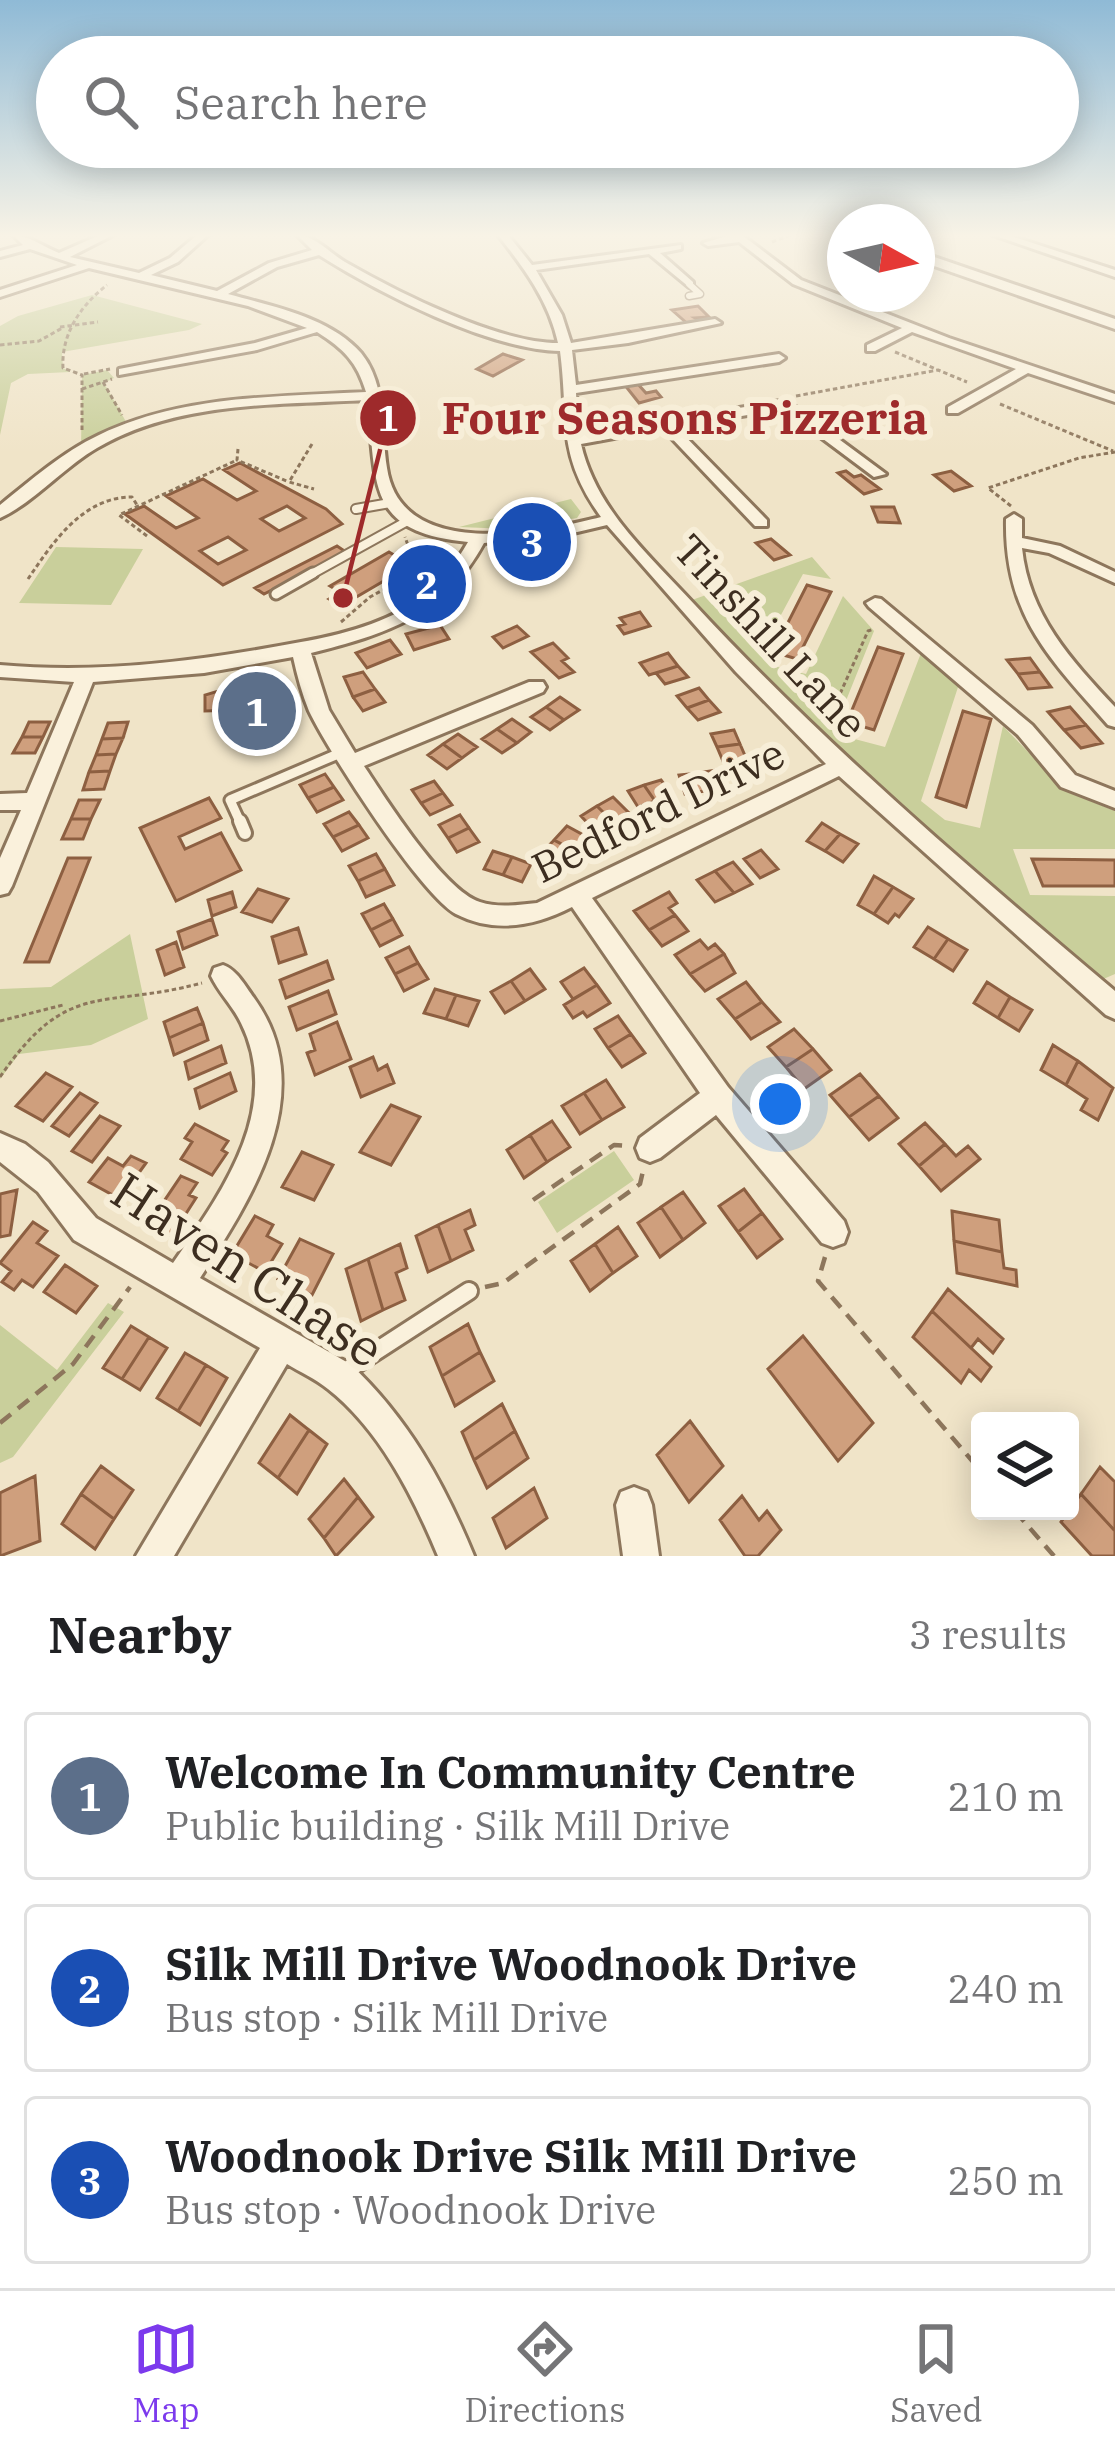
<!DOCTYPE html>
<meta charset="utf-8">
<style>
body{margin:0;font-family:"IBM Plex Serif",serif;background:#f6f6f6;color:#202124}
.controls{position:absolute;right:36px;bottom:36px;display:grid;overflow:hidden;border-radius:12px;box-shadow:0 6px 30px #0003}
.controls button{width:108px;height:108px;display:grid;place-items:center;padding:0;border:0;border-bottom:3px solid #e0e0e0;background:#fff;color:#202124;font:60px sans-serif}
.compass{position:absolute;left:827px;top:204px;width:108px;height:108px;border-radius:50%;background:#fff;box-shadow:0 6px 30px #0003;rotate:98deg}
.you{position:absolute;left:780px;top:1104px;width:42px;height:42px;margin:-30px;border:9px solid #fff;border-radius:50%;background:#1a73e8;box-shadow:0 0 0 18px #1a73e833}
.badge{display:grid;place-items:center;width:78px;height:78px;border-radius:50%;background:#7c3aed;color:#fff;font-size:39px;font-weight:700}
.pin{position:absolute;translate:-50% -50%;border:6px solid #fff;box-shadow:0 3px 12px #0006}
.list{margin:0;padding:0;list-style:none}
h2{display:flex;justify-content:space-between;align-items:center;height:156px;margin:0;padding:0 48px;font-size:51px}
h2 small{font-size:39px;font-weight:400;color:#757577}
.list li{display:grid;grid-template-columns:78px 1fr auto;gap:36px;align-items:center;box-sizing:border-box;height:168px;margin:0 24px 24px;padding:0 24px;border:3px solid #e0e0e0;border-radius:12px}
.list b{display:block;font-size:45px;white-space:nowrap}
.list p{margin:0;font-size:39px;white-space:nowrap;color:#757577}
.list em{font-size:39px;font-style:normal;color:#757577}
.icon{flex:none;width:66px;height:66px;fill:none;stroke:currentColor;stroke-width:2;stroke-linecap:round;stroke-linejoin:round}
.map{position:relative;flex:none;width:1115px;height:1556px;overflow:hidden}
.search{position:absolute;background:#fff;box-shadow:0 6px 30px #0003;left:36px;right:36px;top:36px;height:132px;display:flex;align-items:center;gap:30px;box-sizing:border-box;padding:0 42px;border-radius:66px;color:#757577;font-size:45px}
.sheet{height:732px;background:#fff}
nav{display:flex;justify-content:space-around;align-items:center;box-sizing:border-box;height:168px;border-top:3px solid #e0e0e0;background:#fff;font-size:33px;color:#757577}
nav a{display:grid;justify-items:center;gap:6px}
nav .on{color:#7c3aed}
.map>svg:first-child{display:block}
.green{fill:#c9cf9b}
.building{fill:#cf9f7d;stroke:#8d5f41;stroke-width:3;fill-rule:evenodd}
.lines{fill:none;stroke-linecap:round;stroke-linejoin:round}
.service-far4-casing{stroke:#8d765c;stroke-width:9}
.service-far3-casing{stroke:#8d765c;stroke-width:12}
.service-far2-casing{stroke:#8d765c;stroke-width:15}
.service-far1-casing{stroke:#8d765c;stroke-width:18}
.service-casing{stroke:#8d765c;stroke-width:22}
.minor-casing{stroke:#8d765c;stroke-width:6}
.tertiary-casing{stroke:#8d765c;stroke-width:6}
.path-far1{stroke:#8d765c;stroke-width:3;stroke-dasharray:4.5 3;stroke-linecap:butt}
.path{stroke:#8d765c;stroke-width:4.5;stroke-dasharray:14 9;stroke-linecap:butt}
.service-far4{stroke:#faf1dc;stroke-width:6}
.service-far3{stroke:#faf1dc;stroke-width:8}
.service-far2{stroke:#faf1dc;stroke-width:9}
.service-far1{stroke:#faf1dc;stroke-width:12}
.service{stroke:#faf1dc;stroke-width:16}
.minor{fill:#faf1dc;fill-rule:evenodd}
.tertiary{fill:#faf1dc;fill-rule:evenodd}
.labels{text-anchor:middle;dominant-baseline:central;stroke-width:12;stroke-linejoin:round;paint-order:stroke}
.street-label{font-size:42px;fill:#3d2e20;stroke:#f7eed8}
.near-street-label{font-size:51px;fill:#3d2e20;stroke:#f7eed8}
.leader{fill:none;stroke:#9e2a2b;stroke-width:4.5}
.callout-dot{fill:#9e2a2b;stroke:#f7eed8;stroke-width:4.5}
.mark-label{font-size:36px;text-anchor:middle;font-weight:bold;fill:#fff}
.callout-label{font-size:45px;text-anchor:middle;font-weight:bold;fill:#9e2a2b;stroke:#f7eed8;stroke-width:12;stroke-linejoin:round;paint-order:stroke}
</style>
<div class="map">
<svg width="1115" height="1556" viewBox="0 0 1115 1556">
<rect width="100%" height="100%" fill="#f0e4c8"/>
<!-- green -->
<path class="green" d="M92 295 202 324 189 330 62 352 63 368 70 372 28 374 11 383 0 435V326L18 316Z
M107 370 114 378 104 383 129 427 81 450 82 375Z
M571 499 581 512 577 518 512 529 459 527Z
M56 547 143 549 111 605 19 603Z
M812 557 831 579 803 574 760 654 774 666 806 674 843 596 874 631 837 723 847 737 885 747 921 653 959 684 921 801 945 820 980 828 1003 726 1066 791 1115 811V849H1013L1030 895 1115 896V974L1101 980C959 860 814 741 692 600Z
M130 934 148 1019 91 1045 19 1054 0 1079V989L51 987Z
M614 1151 634 1180 557 1233 538 1202Z
M108 1303 124 1312 13 1457 0 1463V1325L57 1370Z"/>
<!-- building -->
<path class="building" d="M698 306 709 317 695 318 704 323 689 325 672 310Z
M503 354 522 360 493 376 477 369Z
M636 382 646 393 656 391 661 397 639 403 624 384Z
M240 463 326 509 342 524 223 585 125 514 144 506 176 528 198 518 166 496 203 479 237 500 256 491 224 470ZM287 506 305 518 279 531 261 519ZM228 537 246 550 218 564 200 551Z
M846 471 854 477 861 475 880 489 864 494 838 473Z
M951 471 971 486 954 491 934 475Z
M872 507H894L900 523 878 522Z
M771 539 790 555 774 560 756 543Z
M337 546 346 552 264 594 255 588Z
M389 552 411 565 341 606 329 599 340 592 330 586Z
M807 585 831 592 797 659 773 652Z
M640 612 650 626 624 634 618 626 625 624 620 618Z
M440 625 449 639 414 650 406 634Z
M517 626 528 636 503 648 493 637Z
M390 640 401 654 367 668 356 653Z
M553 643 568 658 562 661 574 672 559 678 531 652Z
M878 647 903 654 874 730 847 722Z
M668 653 678 666 649 675 640 663Z
M1030 658 1040 672 1018 674 1007 660Z
M678 666 688 677 665 684 656 673Z
M363 672 375 689 353 697 344 677Z
M1040 672 1051 687 1028 689 1018 674Z
M255 680 263 682 265 702 273 701 277 734 241 741 239 710 205 711V695Z
M699 688 709 700 687 708 677 696Z
M375 689 385 702 363 711 353 697Z
M560 697 579 710 564 720 546 707Z
M709 700 720 712 698 720 687 708Z
M546 707 564 720 550 730 531 717Z
M1070 707 1086 725 1064 730 1048 712Z
M963 711 991 719 966 807 936 797Z
M512 719 531 732 517 743 497 729Z
M29 722H50L43 737H22Z
M128 722 123 738 102 739 108 723Z
M1086 725 1102 743 1081 748 1064 730Z
M497 729 517 743 502 753 482 739Z
M734 730 740 744 717 747 711 734Z
M458 734 477 747 462 758 443 744Z
M22 737H43L35 753H13Z
M123 738 116 754 96 755 102 739Z
M443 744 462 758 447 769 428 755Z
M740 744 746 758 723 761 717 747Z
M116 754 110 771 89 772 96 755Z
M717 770 724 789 705 791 698 773Z
M110 771 104 789 83 790 89 772Z
M698 773 705 791 685 794 679 775Z
M325 774 334 787 308 798 300 785Z
M661 780 672 795 655 801 644 785Z
M434 781 443 793 421 803 412 790Z
M644 785 655 801 638 807 628 791Z
M334 787 343 800 317 812 308 798Z
M443 793 452 805 430 815 421 803Z
M613 797 628 812 612 821 597 806Z
M209 798 221 818 179 837 185 849 221 833 241 870 176 901 140 828Z
M79 800H100L91 819H71Z
M597 806 612 821 595 831 581 816Z
M349 812 359 825 333 837 324 824Z
M460 815 469 828 448 838 439 825Z
M71 819H91L83 839H62Z
M822 823 840 834 825 851 807 841Z
M359 825 368 838 342 851 333 837Z
M567 826 587 837 575 851 554 840Z
M469 828 479 842 457 852 448 838Z
M840 834 858 844 843 862 825 851Z
M554 840 575 851 562 865 542 853Z
M761 850 778 869 760 878 744 859Z
M493 851 512 857 503 875 484 869Z
M376 854 385 869 358 881 349 866Z
M512 857 531 864 522 882 503 875Z
M68 858H90L49 962H25Z
M1032 859 1115 860V886H1043Z
M733 862 752 884 734 893 715 871Z
M385 869 394 885 366 897 358 881Z
M715 871 734 893 715 902 697 880Z
M874 876 893 887 874 914 858 905Z
M893 887 913 899 899 917 895 914 888 923 874 914Z
M258 889 288 899 272 922 242 912Z
M232 892 236 907 212 916 208 900Z
M669 892 677 903 669 908 675 915 649 930 634 911Z
M384 904 393 919 371 930 362 914Z
M675 915 688 931 662 946 649 930Z
M212 919 217 935 183 949 178 932Z
M393 919 402 935 380 946 371 930Z
M928 927 948 939 934 959 914 947Z
M298 928 306 954 279 963 272 937Z
M948 939 967 950 953 971 934 959Z
M700 940 708 949 715 944 724 954 690 974 675 955Z
M176 942 184 967 165 975 157 950Z
M409 947 418 963 395 974 386 958Z
M724 954 735 973 705 991 690 974Z
M327 961 333 979 286 998 280 980Z
M418 963 428 979 404 991 395 974Z
M584 968 597 985 573 999 561 982Z
M530 969 545 989 525 1001 511 981Z
M511 981 525 1001 505 1013 491 992Z
M746 982 762 1002 735 1019 718 999Z
M987 982 1010 997 998 1018 974 1003Z
M597 985 610 1003 587 1017 583 1012 573 1018 564 1005Z
M435 989 456 995 446 1019 424 1013Z
M328 991 336 1014 297 1030 289 1007Z
M456 995 479 1001 468 1026 446 1019Z
M1010 997 1032 1010 1019 1031 998 1018Z
M762 1002 780 1022 751 1039 735 1019Z
M197 1008 203 1023 169 1038 164 1022Z
M618 1016 631 1034 608 1048 595 1029Z
M337 1022 351 1059 315 1075 307 1053 315 1050 310 1034Z
M203 1023 208 1040 174 1055 169 1038Z
M794 1029 813 1049 786 1067 768 1047Z
M631 1034 645 1053 622 1067 608 1048Z
M1053 1045 1078 1061 1066 1085 1041 1070Z
M221 1046 226 1063 189 1079 185 1062Z
M813 1049 831 1070 804 1089 786 1067Z
M373 1057 378 1070 387 1065 394 1083 361 1097 350 1067Z
M1078 1061 1113 1088 1098 1120 1081 1110 1087 1099 1066 1085Z
M46 1073 72 1087 43 1121 16 1106Z
M230 1073 236 1091 200 1108 195 1089Z
M860 1074 879 1096 849 1117 830 1095Z
M606 1080 624 1107 602 1120 584 1093Z
M80 1093 97 1103 69 1136 52 1126Z
M584 1093 602 1120 580 1134 562 1106Z
M879 1096 898 1118 869 1140 849 1117Z
M391 1105 420 1117 391 1165 360 1152Z
M100 1116 120 1126 92 1162 72 1151Z
M552 1121 570 1147 547 1162 530 1135Z
M925 1123 945 1144 919 1166 899 1144Z
M195 1124 228 1141 222 1150 227 1153 212 1175 181 1159 192 1142 185 1138Z
M530 1135 547 1162 524 1178 507 1150Z
M945 1144 956 1156 968 1146 980 1159 941 1191 919 1166Z
M302 1152 333 1165 314 1200 282 1187Z
M131 1156 146 1163 120 1199 89 1182 108 1158 123 1166Z
M181 1176 197 1183 189 1195 196 1198 171 1237 148 1225Z
M744 1189 762 1213 738 1232 719 1206Z
M17 1190 10 1235 0 1237V1194Z
M683 1192 705 1223 683 1240 661 1207Z
M661 1207 683 1240 660 1257 638 1223Z
M470 1210 475 1225 465 1230 473 1250 451 1261 438 1225Z
M952 1211 999 1220 1002 1252 954 1241Z
M762 1213 782 1239 757 1258 738 1232Z
M255 1216 273 1225 267 1236 282 1244 265 1272 232 1254Z
M33 1222 47 1231 37 1243 58 1256 33 1287 22 1280 14 1290 2 1282 11 1271 0 1263Z
M438 1225 451 1261 428 1272 416 1236Z
M618 1227 637 1256 613 1273 595 1244Z
M300 1239 333 1254 312 1295 278 1279Z
M954 1241 1002 1252 1004 1268 1016 1270 1017 1286 957 1273Z
M400 1244 407 1268 396 1273 405 1300 383 1310 368 1259Z
M595 1244 613 1273 590 1291 571 1261Z
M368 1259 383 1310 361 1321 346 1269Z
M65 1265 97 1286 76 1313 44 1292Z
M948 1289 1003 1339 993 1353 978 1339 971 1348 932 1311Z
M932 1311 991 1367 981 1381 969 1370 961 1383 913 1337Z
M468 1324 480 1352 442 1376 430 1347Z
M131 1326 149 1337 122 1379 103 1368Z
M803 1336 873 1423 838 1461 768 1369Z
M149 1337 167 1348 140 1390 122 1379Z
M480 1352 494 1381 455 1406 442 1376Z
M185 1353 206 1365 178 1411 157 1398Z
M206 1365 227 1378 200 1425 178 1411Z
M502 1404 515 1431 474 1460 462 1432Z
M290 1415 309 1430 278 1478 259 1463Z
M690 1421 723 1466 689 1502 657 1455Z
M309 1430 327 1444 297 1494 278 1478Z
M515 1431 528 1458 487 1488 474 1460Z
M101 1466 133 1490 114 1519 81 1494Z
M1100 1467 1115 1482V1531L1081 1494Z
M35 1476 40 1541 0 1556V1493Z
M344 1479 358 1497 324 1538 309 1519Z
M534 1488 547 1518 506 1548 493 1518Z
M81 1494 114 1519 95 1549 62 1524Z
M1081 1494 1115 1531V1556H1092L1061 1522Z
M742 1496 759 1520 767 1511 781 1530 758 1556H745L720 1520Z
M358 1497 373 1517 336 1556 324 1538Z"/>
<g class="lines">
<!-- service-far4 casing -->
<g class="service-far4-casing">
<path id="service-far4" d="M689 284 700 294 689 296"/>
</g>
<!-- service-far3 casing -->
<g class="service-far3-casing">
<path id="service-far3" d="M356 509 390 503
M308 576 411 519"/>
</g>
<!-- service-far2 casing -->
<g class="service-far2-casing">
<path id="service-far2" d="M276 594 313 573
M241 824 230 800 345 751"/>
</g>
<!-- service-far1 casing -->
<g class="service-far1-casing">
<path id="service-far1" d="M240 821 245 833"/>
</g>
<!-- service casing -->
<g class="service-casing">
<path id="service" d="M341 1374 469 1291"/>
</g>
<!-- minor casing -->
<g class="minor-casing">
<path id="minor" d="M13 235C28 235 44 247 59 253L100 235H113L70 257 139 273 170 258 197 235H208L178 262 151 275 217 291 269 263 312 250 297 235C314 235 330 253 345 262 399 293 498 343 558 343 549 301 524 268 498 235H508L532 265 681 245V249L660 253 693 282V286L689 287 649 254 536 270 562 315 571 343 715 319 721 323 628 343 572 350 576 385 779 354 785 358 779 362 576 393 579 435 786 400 886 474 874 477 783 409 676 427 767 520V526H755L663 429 581 444C596 510 650 556 695 605 825 745 969 868 1115 991V1019L1106 1015 839 776 592 898 728 1087 844 1221 848 1232 844 1243 833 1247 822 1243 716 1115 660 1158 650 1162 640 1158 636 1148 640 1138 700 1093 572 907C535 926 495 934 456 914 421 895 328 751 309 711 302 694 297 675 293 657L204 673 93 682 12 886 8 893 0 895V858L21 810H0V794L27 793 74 682 0 677V665C103 674 201 661 301 642 341 635 388 623 421 598 441 583 456 563 468 542 363 532 378 482 367 400 277 405 177 401 97 448 64 467 33 503 0 518V505C31 480 63 452 99 435 182 395 276 397 366 392 357 362 344 349 317 332L257 350 119 375V369L255 343 307 328 248 306 89 268 0 297V290L77 265 30 249 0 257V251L23 245ZM319 255C379 293 490 350 560 351 569 421 556 454 601 517 538 533 401 561 387 468 381 430 387 385 361 353 330 317 271 306 228 294L277 267ZM607 525 736 672 826 764 537 903C518 905 498 908 480 902 444 891 386 799 364 766L543 692 546 687 543 682H529L355 753 329 710 311 653C387 634 444 616 484 543L556 537Z
M731 235H742L801 280 949 338 1115 394V402L1028 373 958 413H948V407L1016 369 912 332 875 351H867V345L902 328 793 284 739 242 708 246 703 243Z
M993 235H1008L1115 270V277Z
M1014 514 1022 519V538L1060 546 1115 572V583L1049 553 1022 548C1029 615 1071 660 1115 707V727L1108 725C1048 657 1004 614 1006 519Z
M875 598 881 599 1032 725 1075 775 1115 791V808L1061 787 1018 735 869 607 866 603Z
M223 965C237 970 245 986 254 998 321 1091 252 1198 200 1278L350 1364C408 1418 444 1483 474 1556H438C413 1496 380 1430 328 1389 316 1379 300 1372 287 1364L174 1556H136L260 1348 74 1240 38 1192 0 1162V1133L25 1144 48 1162 96 1218 173 1263C220 1195 284 1109 241 1023 233 1006 219 993 211 976L214 968Z
M634 1487 647 1492 652 1505 659 1556H623L616 1505 621 1492Z"/>
</g>
<!-- tertiary casing -->
<g class="tertiary-casing">
<path id="tertiary" d="M917 251 1115 319V329L917 260Z"/>
</g>
<!-- path-far1 -->
<path class="path-far1" d="M772 242 791 235
M60 327 98 322
M0 345 39 341 64 327
M895 352 936 369
M84 374 110 369
M103 382 122 415
M82 389 112 379
M796 396 938 370 967 382
M1000 404 1113 451
M82 430V375L63 368C61 334 81 305 107 285
M312 444 289 482 314 489
M238 449 237 460 289 482
M1011 506 988 488 1079 458 1115 452
M147 536 119 515 237 460
M419 570 438 563
M28 579C53 542 83 497 132 497L137 505
M341 622 370 597 417 571 405 537
M828 721 868 631 874 629
M0 1021 63 1005
M0 1077C68 978 101 1010 202 983"/>
<!-- path -->
<path class="path" d="M533 1200 614 1145 628 1146
M825 1257 818 1281 980 1470
M485 1287 503 1283 640 1184 643 1171
M0 1423 73 1364 130 1287
M1015 1511 1054 1556"/>
<!-- service-far4 -->
<use href="#service-far4" class="service-far4"/>
<!-- service-far3 -->
<use href="#service-far3" class="service-far3"/>
<!-- service-far2 -->
<use href="#service-far2" class="service-far2"/>
<!-- service-far1 -->
<use href="#service-far1" class="service-far1"/>
<!-- service -->
<use href="#service" class="service"/>
<!-- minor -->
<use href="#minor" class="minor"/>
<!-- tertiary -->
<use href="#tertiary" class="tertiary"/>
</g>
<!-- sky -->
<linearGradient id="sky" x2="0" y2="1"><stop stop-color="#8fbad6"/><stop offset="0.52" stop-color="#f8f3e6"/><stop offset="1" stop-color="#f8f3e6" stop-opacity="0"/></linearGradient>
<rect width="1115" height="453" fill="url(#sky)"/>
<g class="labels">
<!-- street labels -->
<g class="street-label">
<text transform="translate(771 636) rotate(47)">Tinshill Lane</text>
<text transform="translate(658 810) rotate(-26)">Bedford Drive</text>
</g>
<!-- near-street labels -->
<g class="near-street-label">
<text transform="translate(248 1269) rotate(33)">Haven Chase</text>
</g>
</g>
<!-- callouts -->
<path class="leader" d="M343 598L388 418"/>
<g class="callout-dot">
<circle cx="343" cy="598" r="12"/>
<circle cx="388" cy="418" r="30"/>
</g>
<g class="mark-label">
<text x="388" y="431">1</text>
</g>
<g class="callout-label">
<text x="685" y="434">Four Seasons Pizzeria</text>
</g>
</svg>
<div class="controls">
<button><svg class="icon" aria-label="layers" viewBox="0 0 24 24"><path d="M12 4l9 5-9 5-9-5zM3 14l9 5 9-5"/></svg></button>
</div>
<svg class="compass" viewBox="-18 -18 36 36"><path d="M0-13l5 13h-10z" fill="#e53935"/><path d="M0 13l5-13h-10z" fill="#757577"/></svg>
<div class="you"></div>
<div class="pin badge" style="left:257px;top:711px;background:#5c6f8a">1</div>
<div class="pin badge" style="left:427px;top:584px;background:#1a4fb4">2</div>
<div class="pin badge" style="left:532px;top:542px;background:#1a4fb4">3</div>
<div class="search"><svg class="icon" aria-label="search" viewBox="0 0 24 24"><circle cx="10" cy="10" r="6"/><path d="M15 15l6 6"/></svg>Search here</div>
</div>
<section class="sheet">
<h2>Nearby<small>3 results</small></h2>
<ul class="list">
<li><span class="badge" style="background:#5c6f8a">1</span><div><b>Welcome In Community Centre</b><p>Public building · Silk Mill Drive</p></div><em>210 m</em></li>
<li><span class="badge" style="background:#1a4fb4">2</span><div><b>Silk Mill Drive Woodnook Drive</b><p>Bus stop · Silk Mill Drive</p></div><em>240 m</em></li>
<li><span class="badge" style="background:#1a4fb4">3</span><div><b>Woodnook Drive Silk Mill Drive</b><p>Bus stop · Woodnook Drive</p></div><em>250 m</em></li>
</ul>
</section>
<nav>
<a class="on"><svg class="icon" aria-label="map" viewBox="0 0 24 24"><path d="M3 6l6-2 6 2 6-2v14l-6 2-6-2-6 2zM9 4v14M15 6v14"/></svg>Map</a>
<a><svg class="icon" aria-label="directions" viewBox="0 0 24 24"><path d="M12 3l9 9-9 9-9-9zM9 14v-3h6M13 9l2 2-2 2"/></svg>Directions</a>
<a><svg class="icon" aria-label="saved" viewBox="0 0 24 24"><path d="M7 4h10v16l-5-4-5 4z"/></svg>Saved</a>
</nav>
